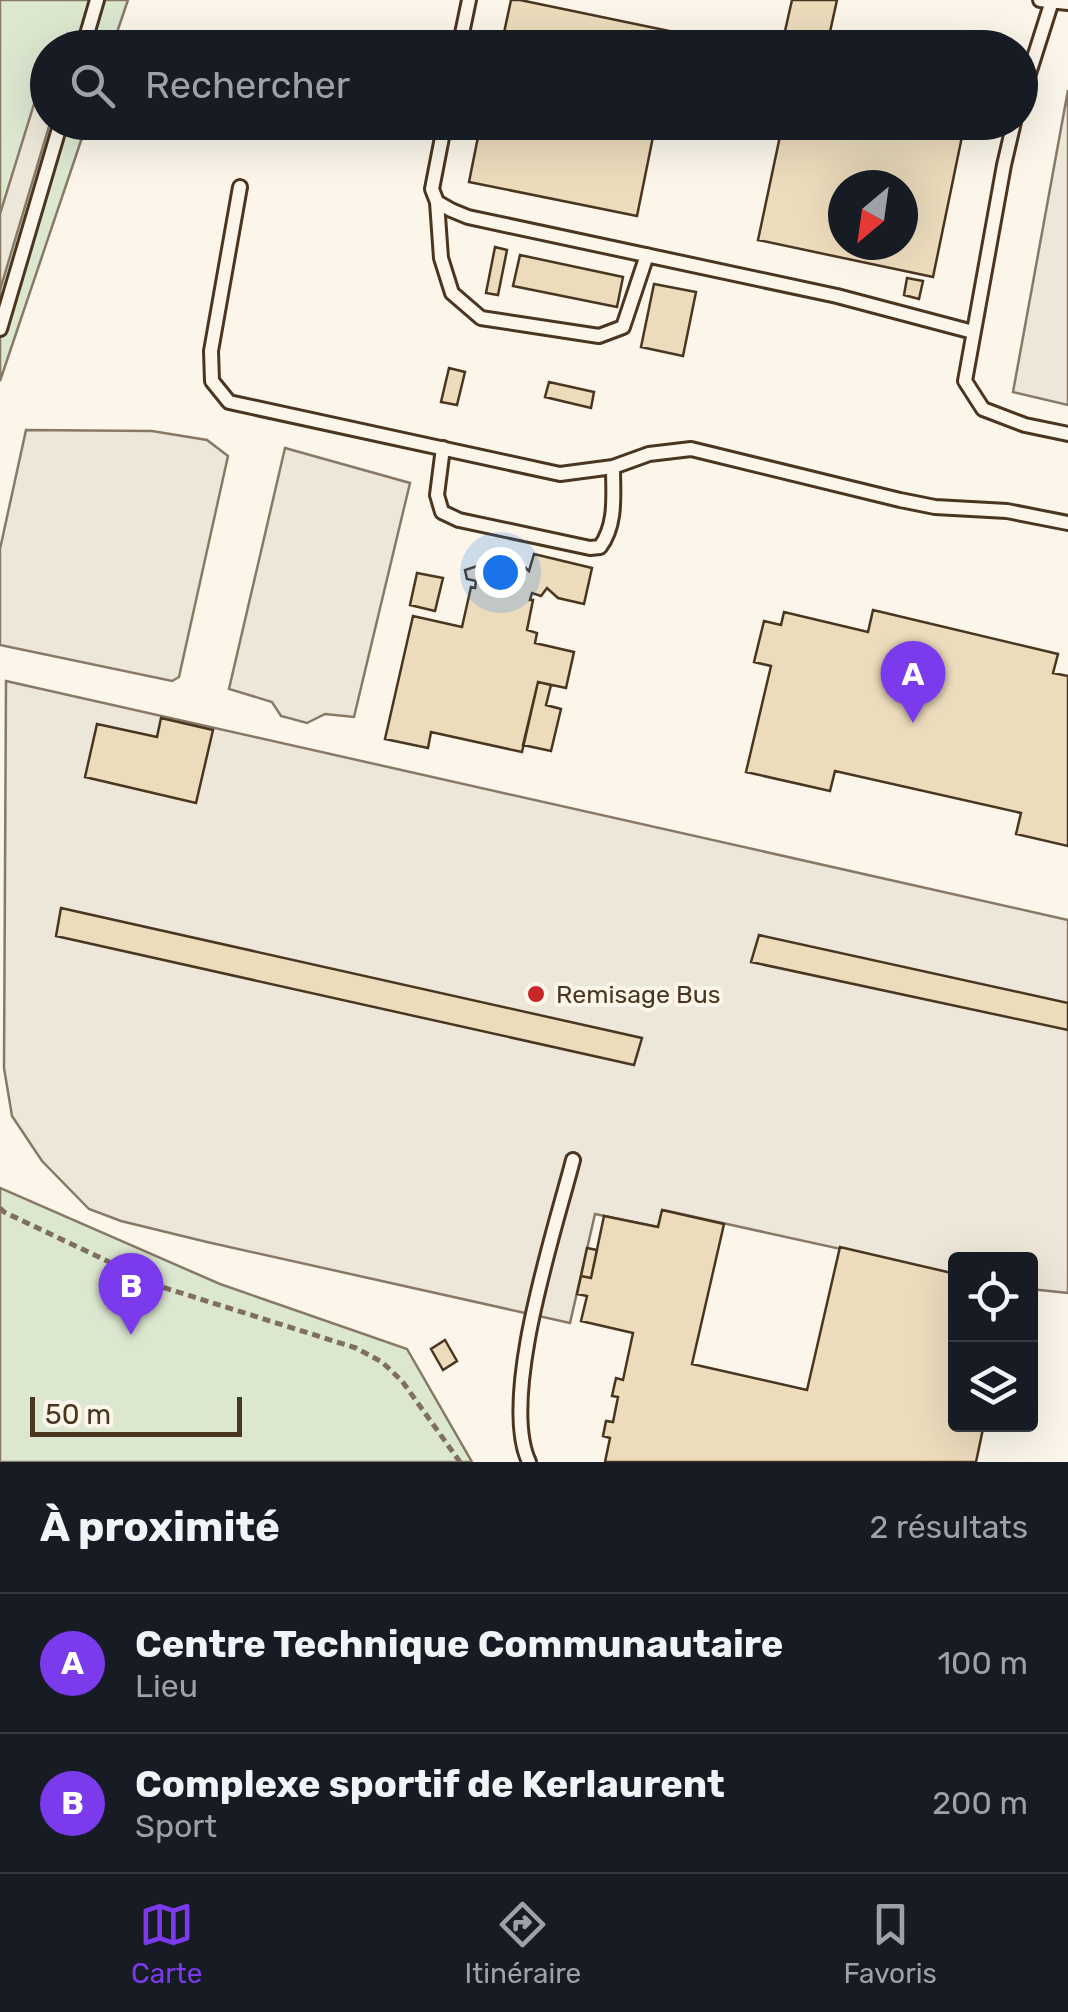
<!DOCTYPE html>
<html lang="fr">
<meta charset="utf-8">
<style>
body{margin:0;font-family:Rubik,sans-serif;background:#20242c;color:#f1f3f6}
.controls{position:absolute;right:30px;bottom:30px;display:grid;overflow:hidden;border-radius:10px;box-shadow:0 10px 40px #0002}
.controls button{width:90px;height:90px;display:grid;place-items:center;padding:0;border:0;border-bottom:2px solid #363941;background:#171b24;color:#f1f3f6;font:50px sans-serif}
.compass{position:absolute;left:828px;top:170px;width:90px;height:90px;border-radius:50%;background:#171b24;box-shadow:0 10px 40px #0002;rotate:209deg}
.scale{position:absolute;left:30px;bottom:25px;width:212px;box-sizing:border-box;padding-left:10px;border:5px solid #4a3520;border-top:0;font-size:28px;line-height:35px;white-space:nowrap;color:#4a3520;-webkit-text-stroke:8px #fbf6e9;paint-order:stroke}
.you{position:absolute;left:500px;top:572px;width:35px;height:35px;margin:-25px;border:8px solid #fff;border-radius:50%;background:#1a73e8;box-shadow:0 0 0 15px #1a73e833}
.badge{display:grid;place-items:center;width:65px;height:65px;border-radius:50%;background:#7c3aed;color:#fff;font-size:32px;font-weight:700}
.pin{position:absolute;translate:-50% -82px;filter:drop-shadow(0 2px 5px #0008)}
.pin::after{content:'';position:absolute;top:52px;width:35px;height:30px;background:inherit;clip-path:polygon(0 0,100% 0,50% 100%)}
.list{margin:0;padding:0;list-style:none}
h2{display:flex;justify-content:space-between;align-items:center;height:130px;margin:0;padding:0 40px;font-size:42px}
h2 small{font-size:32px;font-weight:400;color:#9ea1a6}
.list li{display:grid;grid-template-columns:65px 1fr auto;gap:30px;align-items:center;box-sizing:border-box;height:140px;padding:0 40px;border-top:2px solid #363941}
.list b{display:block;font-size:38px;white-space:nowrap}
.list p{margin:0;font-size:32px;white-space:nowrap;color:#9ea1a6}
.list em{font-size:32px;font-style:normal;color:#9ea1a6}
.icon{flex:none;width:55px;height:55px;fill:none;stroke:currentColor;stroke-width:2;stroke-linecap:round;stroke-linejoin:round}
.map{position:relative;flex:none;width:1068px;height:1462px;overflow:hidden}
.search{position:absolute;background:#171b24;box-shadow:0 10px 40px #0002;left:30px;right:30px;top:30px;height:110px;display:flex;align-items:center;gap:25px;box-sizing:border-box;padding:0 35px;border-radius:55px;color:#9ea1a6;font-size:38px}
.sheet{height:410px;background:#171b24}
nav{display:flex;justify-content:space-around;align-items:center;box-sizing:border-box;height:140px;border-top:2px solid #363941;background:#171b24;font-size:28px;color:#9ea1a6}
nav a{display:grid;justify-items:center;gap:5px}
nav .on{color:#7c3aed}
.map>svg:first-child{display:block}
.green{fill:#dce7d0;stroke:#887966;stroke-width:2.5}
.parking{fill:#ede7d9;stroke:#887966;stroke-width:2.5}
.building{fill:#ecdcbc;stroke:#4a3520;stroke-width:2.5;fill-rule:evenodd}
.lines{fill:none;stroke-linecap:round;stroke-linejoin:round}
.service-casing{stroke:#4a3520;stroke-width:18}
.path{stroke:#7f6f5c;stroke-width:5;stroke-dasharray:8 5;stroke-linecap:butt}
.service{stroke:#fbf6e9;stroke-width:12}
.poi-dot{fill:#c62828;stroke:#fbf6e9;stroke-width:4}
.labels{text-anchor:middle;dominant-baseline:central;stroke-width:8;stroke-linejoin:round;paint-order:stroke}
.poi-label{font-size:25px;fill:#4a3520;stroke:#fbf6e9;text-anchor:start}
</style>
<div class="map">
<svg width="1068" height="1462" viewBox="0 0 1068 1462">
<rect width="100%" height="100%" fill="#fbf6e9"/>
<!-- green -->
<path class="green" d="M0 0H128L112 47 48 48V122L87 123 0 381Z
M0 1188 220 1284 407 1349 472 1462H0Z"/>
<!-- parking -->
<path class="parking" d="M47 62 48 122 50 123 0 290V214Z
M1068 90V405L1013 392Z
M26 430 152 431 207 440 228 456 179 677 172 681 0 645V549Z
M285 448 410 483 354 717 325 714 307 723 281 716 272 702 229 689Z
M6 681 1068 920V1293L1031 1289 1030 1260H956L955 1274 663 1210 658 1227 595 1214 570 1323 207 1242 121 1221 89 1209 42 1161 12 1116 4 1068Z"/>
<!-- building -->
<path class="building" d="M511 0H520L674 32 671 48H496L497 41 502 42Z
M792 0H837L828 41 785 31Z
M481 122H656L637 216 469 182Z
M783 122H965L933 277 758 240ZM843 185H903V245H843Z
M495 247 507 250 498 295 486 293Z
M520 255 623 277 617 307 513 286Z
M907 278 923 281 919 299 904 295Z
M654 284 696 292 683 356 641 347Z
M449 368 465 372 457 405 441 402Z
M549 382 594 392 591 408 545 397Z
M534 554 592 568 584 604 558 598 547 588 541 596 532 593 530 600H533L527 630 537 633 535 643 574 652 566 688 538 682 522 752 431 732 428 748 385 739 413 616 462 627 471 587 475 588 476 581 467 579 465 570 511 555 529 571Z
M417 573 443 578 435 611 410 605Z
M873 610 1058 654 1053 673 1068 676V846L1016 834 1021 813 835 771 830 791 746 772 771 666 754 662 764 621 781 625 784 612 868 632Z
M538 682 551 685 546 705 561 709 551 751 523 745Z
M161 718 213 730 196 803 85 777 97 724 157 737Z
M61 908 642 1038 634 1065 56 936Z
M759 935 1068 1003V1030L751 962Z
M662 1210 724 1224 692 1364 807 1390 840 1247 956 1274V1424H984L976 1462H605L610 1438 603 1436 606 1421 613 1422 618 1397 612 1396 616 1378 623 1380 633 1333 581 1321 587 1296 577 1294 581 1276 591 1278 604 1216 658 1227Z
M587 1248 597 1250 591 1278 581 1276Z
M445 1340 457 1361 443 1370 431 1349Z"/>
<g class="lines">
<!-- service casing -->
<g class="service-casing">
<path id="service" d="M1040 0 1068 3
M83 48 97 0
M459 48 469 0
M1020 102 1052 1
M445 122 432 189 437 202 451 210 468 217 837 296 973 332
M1014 122 1004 165 965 381 983 409 1025 425 1068 434
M240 187 211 351 212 381 229 402 560 474 613 467 649 454 691 449 900 500 935 507 1007 511 1068 523
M437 202 441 258 452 293 481 318 599 336 623 327 647 255
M0 329 61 122
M443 448 437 495 442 512 459 520 590 548 600 547C617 524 613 494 613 467
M529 1462C499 1398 555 1230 573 1160"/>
</g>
<!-- path -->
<path class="path" d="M0 1208 4 1212 162 1287 356 1348 382 1362 402 1381 460 1462"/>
<!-- service -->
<use href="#service" class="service"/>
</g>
<!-- markers -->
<circle class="poi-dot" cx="536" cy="994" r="10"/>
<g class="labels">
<!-- poi labels -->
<g class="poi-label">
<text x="556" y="994">Remisage Bus</text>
</g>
</g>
</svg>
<div class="controls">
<button><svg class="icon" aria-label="locate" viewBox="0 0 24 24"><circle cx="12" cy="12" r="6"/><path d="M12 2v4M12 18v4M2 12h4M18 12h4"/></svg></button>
<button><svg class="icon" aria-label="layers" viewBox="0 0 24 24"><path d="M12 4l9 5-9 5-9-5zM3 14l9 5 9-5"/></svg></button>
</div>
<svg class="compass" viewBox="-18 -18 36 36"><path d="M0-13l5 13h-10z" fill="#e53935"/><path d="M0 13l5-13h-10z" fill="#9ea1a6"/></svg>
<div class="scale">50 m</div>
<div class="you"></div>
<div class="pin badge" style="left:913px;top:723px">A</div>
<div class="pin badge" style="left:131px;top:1335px">B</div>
<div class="search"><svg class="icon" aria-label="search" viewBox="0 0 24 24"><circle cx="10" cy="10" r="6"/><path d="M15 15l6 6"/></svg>Rechercher</div>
</div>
<section class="sheet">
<h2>À proximité<small>2 résultats</small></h2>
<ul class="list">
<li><span class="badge">A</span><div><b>Centre Technique Communautaire</b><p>Lieu</p></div><em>100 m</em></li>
<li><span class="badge">B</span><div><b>Complexe sportif de Kerlaurent</b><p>Sport</p></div><em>200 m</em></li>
</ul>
</section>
<nav>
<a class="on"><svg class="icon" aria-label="map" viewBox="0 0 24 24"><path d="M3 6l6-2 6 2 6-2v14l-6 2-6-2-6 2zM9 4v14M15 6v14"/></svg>Carte</a>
<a><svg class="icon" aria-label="directions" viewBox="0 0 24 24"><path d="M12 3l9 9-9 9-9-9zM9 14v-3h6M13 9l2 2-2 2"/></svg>Itinéraire</a>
<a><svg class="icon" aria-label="saved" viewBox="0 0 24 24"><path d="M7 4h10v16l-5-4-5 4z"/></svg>Favoris</a>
</nav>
